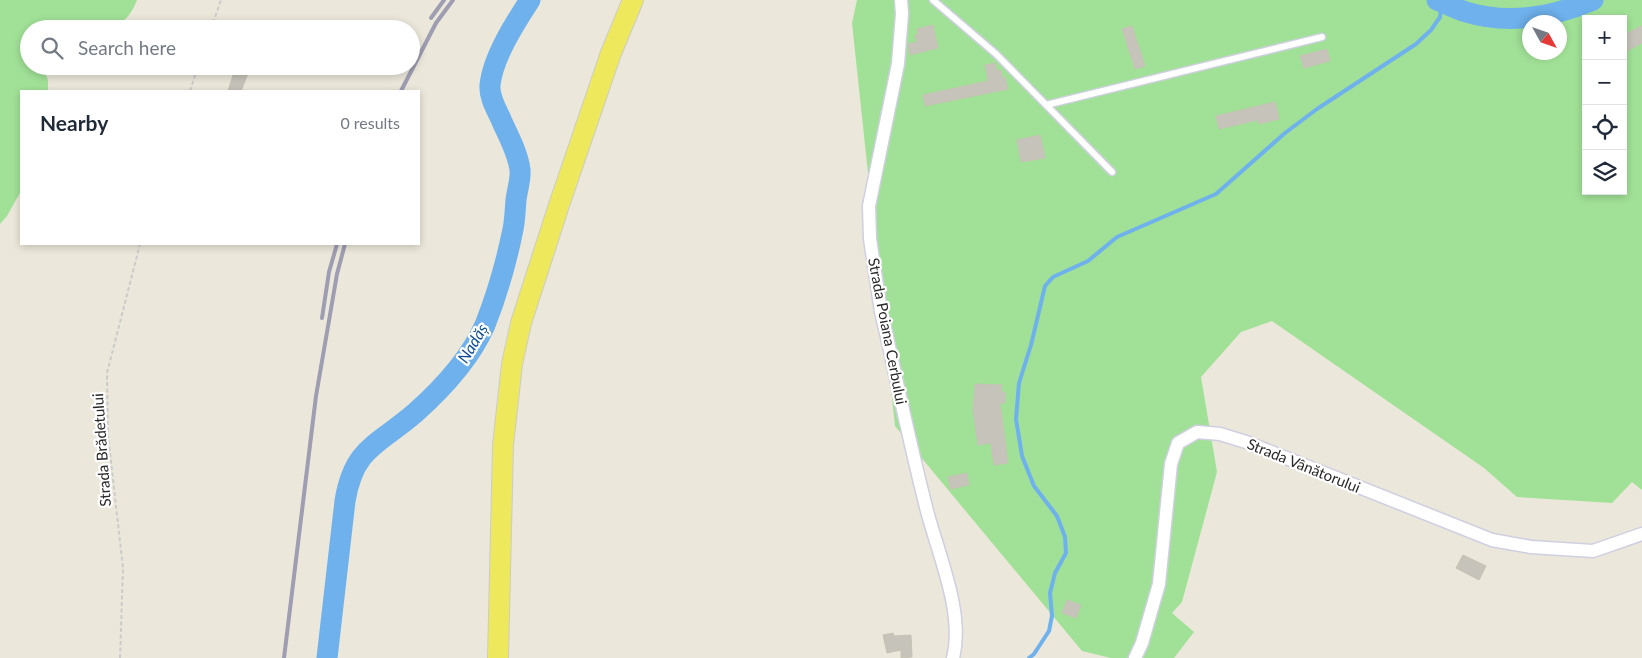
<!DOCTYPE html>
<meta charset="utf-8">
<style>
body{margin:0;font-family:Lato,sans-serif;background:#f2f2f3;color:#1f2937}
.controls{position:absolute;right:15px;top:15px;display:grid;overflow:hidden;border-radius:0px;box-shadow:0 2px 8px #0003}
.controls button{width:45px;height:45px;display:grid;place-items:center;padding:0;border:0;border-bottom:1px solid #e0e1e3;background:#fff;color:#1f2937;font:25px sans-serif}
.compass{position:absolute;left:1522px;top:15px;width:45px;height:45px;border-radius:50%;background:#fff;box-shadow:0 2px 8px #0003;rotate:130deg}
.list{margin:0;padding:0;list-style:none}
h2{display:flex;justify-content:space-between;align-items:center;height:65px;margin:0;padding:0 20px;font-size:21px}
h2 small{font-size:16px;font-weight:400;color:#747a83}
.icon{flex:none;width:28px;height:28px;fill:none;stroke:currentColor;stroke-width:2;stroke-linecap:round;stroke-linejoin:round}
.map{position:relative;flex:none;width:1642px;height:658px;overflow:hidden}
.search{position:absolute;background:#fff;box-shadow:0 2px 8px #0003;left:20px;top:20px;width:400px;height:55px;display:flex;align-items:center;gap:12px;box-sizing:border-box;padding:0 18px;border-radius:28px;color:#747a83;font-size:19px}
.panel{position:absolute;background:#fff;box-shadow:0 2px 8px #0003;left:20px;top:90px;width:400px;height:155px;border-radius:0px}
.map>svg:first-child{display:block}
.green{fill:#a1e197;fill-rule:evenodd}
.lines{fill:none;stroke-linecap:round;stroke-linejoin:round}
.stream{stroke:#6eb1ec;stroke-width:4}
.river{stroke:#6eb1ec;stroke-width:21}
.building{fill:#c6c3ba;stroke:#c6c3b4}
.lane-casing{stroke:#cfcfe1;stroke-width:9}
.street-casing{stroke:#cfcfe1;stroke-width:15}
.primary-casing{stroke:#cbcbcb;stroke-width:22}
.path{stroke:#cbcbcb;stroke-width:2;stroke-dasharray:4 2.5;stroke-linecap:butt}
.lane{stroke:#fff;stroke-width:6}
.street{stroke:#fff;stroke-width:12}
.primary{stroke:#eee95c;stroke-width:20}
.rail{stroke:#9e9db2;stroke-width:4}
.labels{text-anchor:middle;dominant-baseline:central;stroke-width:4.5;stroke-linejoin:round;paint-order:stroke}
.street-label{font-size:15px;fill:#282828;stroke:#fff}
.water-label{font-size:16px;font-style:italic;fill:#0f4c95;stroke:#fff}
</style>
<div class="map">
<svg width="1642" height="658" viewBox="0 0 1642 658">
<rect width="100%" height="100%" fill="#ebe7da"/>
<!-- green -->
<path class="green" d="M0 0H137C133 11 126 21 115 27 104 32 45 29 29 29V66H42L48 80V91H21V191L7 216 0 224Z
M857 0H1642V490L1632 482 1612 503 1517 497 1484 468 1272 321 1241 332 1201 377 1217 472 1182 602 1172 613 1194 632 1174 658H1111L1082 651 895 426 852 23ZM1586 19H1623V191H1586ZM1530 22H1560V52H1530Z"/>
<g class="lines">
<!-- stream -->
<path class="stream" d="M1029 658 1034 654 1049 631 1052 616 1050 593 1055 573 1066 553 1065 537 1057 516 1034 486 1022 456 1016 419 1019 383 1031 345 1045 286 1053 277 1088 261 1117 237 1216 194 1285 133 1317 109 1416 44 1431 30 1440 17 1442 2"/>
<!-- river -->
<path class="river" d="M1437 0C1447 4 1456 9 1466 12 1509 25 1553 17 1593 0
M327 658 345 501C354 447 378 445 415 413 442 389 470 359 485 325 496 297 506 263 512 234 515 223 515 211 516 200 517 191 521 179 520 170 518 152 507 134 500 117 495 107 489 96 490 85 493 57 515 23 530 0"/>
</g>
<!-- building -->
<path class="building" d="M933 25 938 48 910 55 908 44 917 42 915 35 918 34 917 29Z
M1132 26 1145 66 1135 69 1122 29Z
M1642 26V43L1623 53V35Z
M1327 49 1330 61 1304 68 1300 56Z
M995 63 997 71 1001 70 1002 78 1005 77 1008 89 925 106 923 95 988 81 985 65Z
M222 66H251L241 91H228L234 72 221 68Z
M1275 102 1279 119 1259 124 1258 120 1219 129 1216 116Z
M1040 135 1045 158 1021 162 1017 140Z
M975 384 1002 385 1001 392H1005V403H1000L1008 463 994 465 991 443 978 445 973 411Z
M967 473 969 485 950 489 948 477Z
M1463 555 1486 566 1479 580 1456 568Z
M1067 600 1081 605 1076 618 1062 613Z
M893 633 894 636 911 635 912 657 901 658V650L887 653 883 635Z"/>
<g class="lines">
<!-- lane casing -->
<g class="lane-casing">
<path id="lane" d="M933 0 996 54 1112 172
M1046 105 1322 37"/>
</g>
<!-- street casing -->
<g class="street-casing">
<path id="street" d="M901 0 902 14 898 64 869 206 870 239 881 312 887 337C899 392 911 448 925 503 936 550 965 611 953 658
M1135 658 1142 643 1159 584 1171 464 1178 443 1197 432 1220 434 1246 442 1492 540 1531 547 1593 551 1642 534"/>
</g>
<!-- primary casing -->
<g class="primary-casing">
<path id="primary" d="M498 658 503 445 512 364 521 323 559 205 611 53 633 0"/>
</g>
<!-- path -->
<path class="path" d="M211 29 221 0
M190 91 198 66
M120 658 123 568 108 435 107 373 140 244"/>
<!-- lane -->
<use href="#lane" class="lane"/>
<!-- street -->
<use href="#street" class="street"/>
<!-- primary -->
<use href="#primary" class="primary"/>
<!-- rail -->
<path class="rail" d="M431 18 444 0
M401 91 436 23 453 0
M322 318 329 272 337 244
M284 658 316 396 337 274 345 244"/>
</g>
<g class="labels">
<!-- street labels -->
<g class="street-label">
<text transform="translate(888 331) rotate(79)">Strada Poiana Cerbului</text>
<text transform="translate(101 450) rotate(-94)">Strada Brădetului</text>
<text transform="translate(1304 465) rotate(22)">Strada Vânătorului</text>
</g>
<!-- water labels -->
<g class="water-label">
<text transform="translate(472 343) rotate(-59)">Nadăș</text>
</g>
</g>
</svg>
<div class="controls">
<button>+</button>
<button>−</button>
<button><svg class="icon" aria-label="locate" viewBox="0 0 24 24"><circle cx="12" cy="12" r="6"/><path d="M12 2v4M12 18v4M2 12h4M18 12h4"/></svg></button>
<button><svg class="icon" aria-label="layers" viewBox="0 0 24 24"><path d="M12 4l9 5-9 5-9-5zM3 14l9 5 9-5"/></svg></button>
</div>
<svg class="compass" viewBox="-18 -18 36 36"><path d="M0-13l5 13h-10z" fill="#e53935"/><path d="M0 13l5-13h-10z" fill="#747a83"/></svg>
<div class="search"><svg class="icon" aria-label="search" viewBox="0 0 24 24"><circle cx="10" cy="10" r="6"/><path d="M15 15l6 6"/></svg>Search here</div>
<section class="panel">
<h2>Nearby<small>0 results</small></h2>
<ul class="list">
</ul>
</section>
</div>
